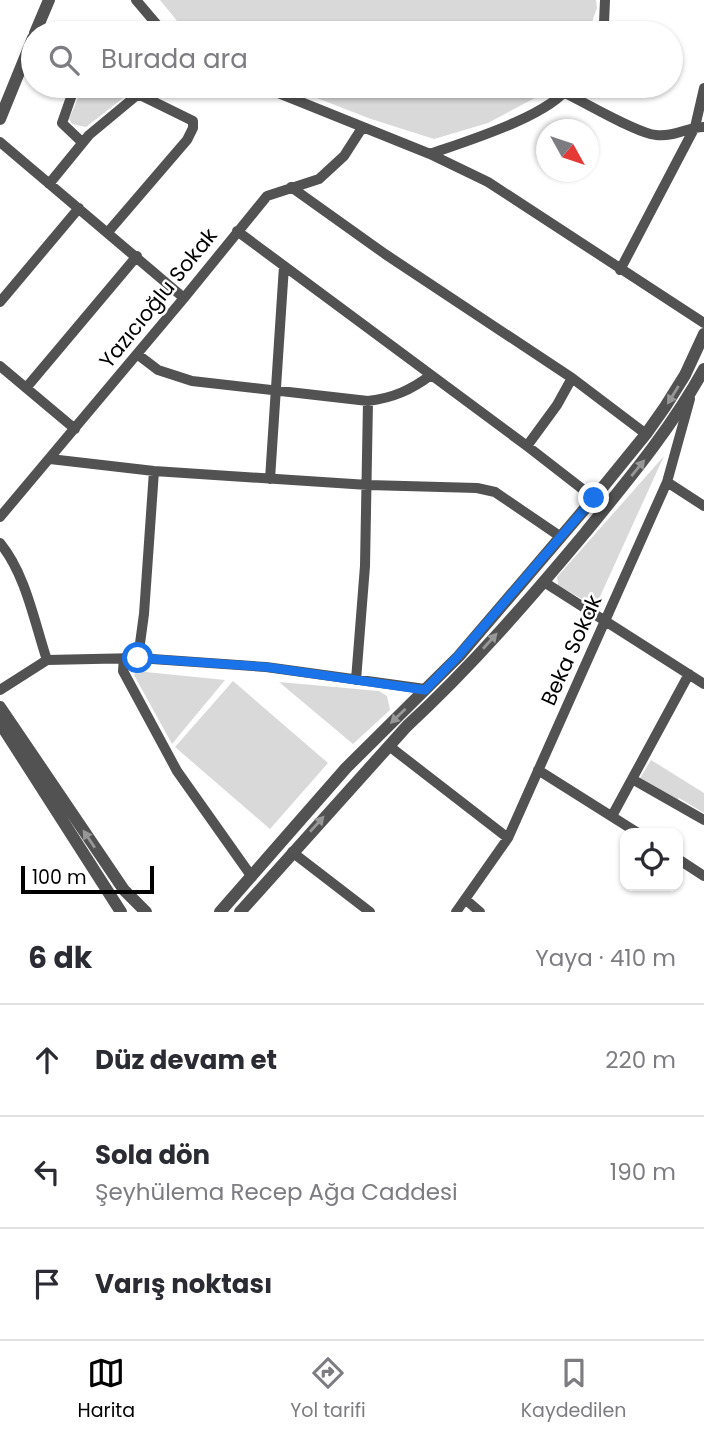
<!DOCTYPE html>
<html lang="tr">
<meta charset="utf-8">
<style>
body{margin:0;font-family:Poppins,sans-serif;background:#f2f2f3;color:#2b2b33}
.controls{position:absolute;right:21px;bottom:21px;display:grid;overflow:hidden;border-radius:14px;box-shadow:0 2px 5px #0004}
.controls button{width:63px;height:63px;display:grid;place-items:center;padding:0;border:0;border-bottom:2px solid #e1e1e2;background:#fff;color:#2b2b33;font:35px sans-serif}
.compass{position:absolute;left:536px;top:119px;width:63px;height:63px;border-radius:50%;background:#fff;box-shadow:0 2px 5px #0004;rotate:130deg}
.scale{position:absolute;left:21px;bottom:18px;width:133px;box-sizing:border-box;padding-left:7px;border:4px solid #000;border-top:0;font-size:19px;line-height:24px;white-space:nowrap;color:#000;-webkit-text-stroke:5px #fff;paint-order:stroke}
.stop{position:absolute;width:21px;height:21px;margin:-16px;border:5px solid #1a73e8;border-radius:50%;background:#fff}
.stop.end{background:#1a73e8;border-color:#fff;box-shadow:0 2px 7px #0008}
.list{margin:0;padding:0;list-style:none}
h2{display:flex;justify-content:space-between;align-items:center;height:91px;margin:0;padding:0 28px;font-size:30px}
h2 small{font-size:23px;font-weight:400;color:#7c7c81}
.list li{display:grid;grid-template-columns:46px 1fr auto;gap:21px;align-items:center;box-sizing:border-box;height:112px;padding:0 28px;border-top:2px solid #e1e1e2}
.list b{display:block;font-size:26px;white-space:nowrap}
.list p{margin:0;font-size:23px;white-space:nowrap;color:#7c7c81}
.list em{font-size:23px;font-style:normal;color:#7c7c81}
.icon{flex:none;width:38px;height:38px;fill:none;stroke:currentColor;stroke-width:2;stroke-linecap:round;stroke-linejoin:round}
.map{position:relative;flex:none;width:704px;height:912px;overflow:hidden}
.search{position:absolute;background:#fff;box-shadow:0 2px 5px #0004;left:21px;right:21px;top:21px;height:77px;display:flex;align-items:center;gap:18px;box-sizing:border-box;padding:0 24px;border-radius:38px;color:#7c7c81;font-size:26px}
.sheet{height:427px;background:#fff}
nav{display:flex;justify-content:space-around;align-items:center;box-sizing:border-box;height:98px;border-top:2px solid #e1e1e2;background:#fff;font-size:19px;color:#7c7c81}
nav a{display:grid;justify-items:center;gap:4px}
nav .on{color:#000}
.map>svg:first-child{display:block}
.green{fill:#d9d9d9}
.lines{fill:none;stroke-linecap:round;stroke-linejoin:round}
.minor{stroke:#525252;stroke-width:10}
.tertiary{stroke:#525252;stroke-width:12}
.oneway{fill:#979797}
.route{stroke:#1a73e8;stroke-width:9}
.labels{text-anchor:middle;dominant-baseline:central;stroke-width:5;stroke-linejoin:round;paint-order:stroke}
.street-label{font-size:21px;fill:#000;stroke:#fff}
</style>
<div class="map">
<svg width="704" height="912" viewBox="0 0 704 912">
<rect width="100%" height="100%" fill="#fff"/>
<!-- green -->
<path class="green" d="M160 0H596L597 8 588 33H187Z
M83 86H126L127 95 86 127 72 124 69 119Z
M286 86H554L550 90 488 123 434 139 371 119Z
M664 456 598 601 592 605 558 585 557 577Z
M136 671 225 680 172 744 134 675Z
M233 681 328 763 270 829 175 747Z
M279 682 379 691 387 696 390 710 353 744Z
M651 760 704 793V813L679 798 677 801 640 778Z"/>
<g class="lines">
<!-- minor -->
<path class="minor" d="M136 0 164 33
M95 33 96 31 102 33
M599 33 604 23 605 0
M75 86 62 123 82 142
M261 86 430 154 488 182 704 323
M565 93C584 102 638 134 656 135 677 137 686 127 704 127
M0 142 184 298
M430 154C464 142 550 116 569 86
M49 184 89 135 148 86
M291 187 385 254 572 378 646 434
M237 231 527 446 594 498
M108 232 187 140 193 128V121L138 94 131 86
M620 270 695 127 704 88
M0 302 79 208
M137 354 158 370 192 381 368 401C393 398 411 390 431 375
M0 366 75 429
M26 388 137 256
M527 446 557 405 572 378
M50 459 154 471 368 485 477 488 495 492 561 537
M270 479 284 266
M667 482 704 506
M0 517 184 298 267 196 319 179 344 156 362 128
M0 543C26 575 34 621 47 660
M544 582 704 684
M124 658 123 671 177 771 252 877
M138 658 144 614 154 471
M356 680 365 566 368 401
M0 690 47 660 138 658 266 667 425 689
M389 746 508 838
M538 770 638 833
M632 779 704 820
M612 816 689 674
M292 852 370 912
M678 859 704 876
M465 899 480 912
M456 912 508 838 667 482 690 399"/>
<!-- tertiary -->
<path class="tertiary" d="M35 33 49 0
M0 119 33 38
M0 707 124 890 146 912
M0 723 121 912
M220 912 346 768 459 656 594 498 646 434 665 407 685 375 704 334
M240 912 407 726C471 667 529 600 585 533 628 480 671 429 704 369"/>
</g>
<!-- one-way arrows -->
<defs><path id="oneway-solid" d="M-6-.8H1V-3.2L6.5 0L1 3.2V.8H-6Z" transform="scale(1.75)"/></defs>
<g class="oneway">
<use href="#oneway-solid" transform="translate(673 395) rotate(122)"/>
<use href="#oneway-solid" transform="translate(638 468) rotate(-51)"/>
<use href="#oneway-solid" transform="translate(490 641) rotate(-48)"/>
<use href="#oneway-solid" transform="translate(398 716) rotate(136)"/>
<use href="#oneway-solid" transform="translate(317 824) rotate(-48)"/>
<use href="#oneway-solid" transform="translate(89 839) rotate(-124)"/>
</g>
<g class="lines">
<!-- route -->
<path class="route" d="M138 658 266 667 425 690 458 656 594 498"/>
</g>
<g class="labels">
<!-- street labels -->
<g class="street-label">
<text transform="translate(158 298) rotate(-51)">Yazıcıoğlu Sokak</text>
<text transform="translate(571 650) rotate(-66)">Beka Sokak</text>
</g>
</g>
</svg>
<div class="controls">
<button><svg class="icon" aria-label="locate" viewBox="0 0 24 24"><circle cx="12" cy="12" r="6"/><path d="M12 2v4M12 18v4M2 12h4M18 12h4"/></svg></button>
</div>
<svg class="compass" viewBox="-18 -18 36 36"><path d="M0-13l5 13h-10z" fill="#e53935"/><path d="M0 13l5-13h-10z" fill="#7c7c81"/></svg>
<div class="scale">100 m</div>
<div class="stop" style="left:138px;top:658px"></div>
<div class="stop end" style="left:594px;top:498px"></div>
<div class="search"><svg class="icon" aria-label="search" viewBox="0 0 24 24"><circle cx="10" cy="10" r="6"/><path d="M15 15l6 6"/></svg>Burada ara</div>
</div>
<section class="sheet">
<h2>6 dk<small>Yaya · 410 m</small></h2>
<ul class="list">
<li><svg class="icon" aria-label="ahead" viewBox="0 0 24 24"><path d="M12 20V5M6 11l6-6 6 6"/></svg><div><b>Düz devam et</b></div><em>220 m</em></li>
<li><svg class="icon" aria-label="left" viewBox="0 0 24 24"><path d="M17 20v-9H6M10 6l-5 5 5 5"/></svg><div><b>Sola dön</b><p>Şeyhülema Recep Ağa Caddesi</p></div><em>190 m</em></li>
<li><svg class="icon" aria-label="arrive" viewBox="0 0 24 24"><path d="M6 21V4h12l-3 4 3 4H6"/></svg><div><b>Varış noktası</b></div></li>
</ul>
</section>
<nav>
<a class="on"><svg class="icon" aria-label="map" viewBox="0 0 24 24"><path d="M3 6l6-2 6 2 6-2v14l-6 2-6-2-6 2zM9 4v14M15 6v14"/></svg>Harita</a>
<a><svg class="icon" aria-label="directions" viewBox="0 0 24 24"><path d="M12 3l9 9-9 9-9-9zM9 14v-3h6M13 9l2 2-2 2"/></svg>Yol tarifi</a>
<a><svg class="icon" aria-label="saved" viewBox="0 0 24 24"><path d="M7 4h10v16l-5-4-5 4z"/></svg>Kaydedilen</a>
</nav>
